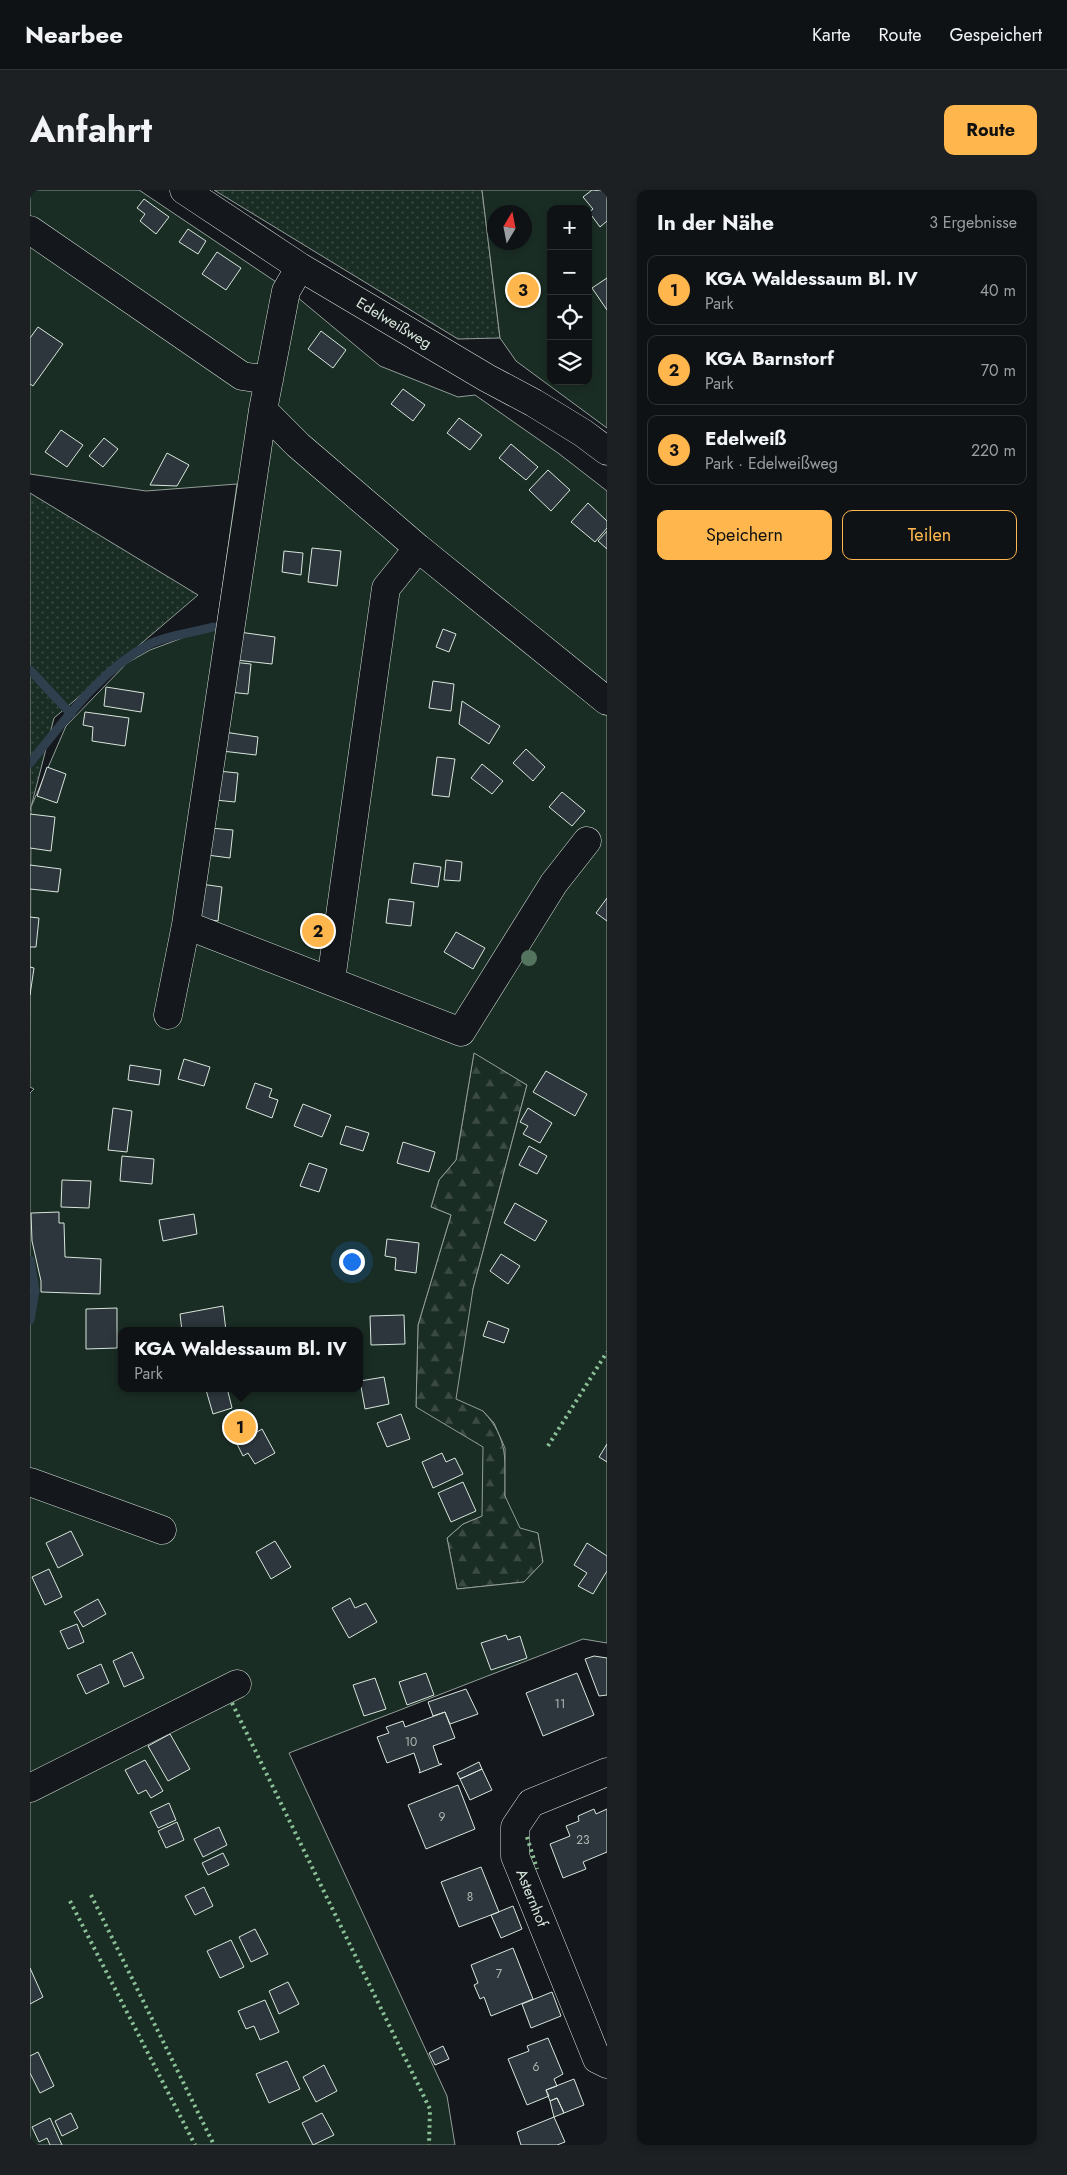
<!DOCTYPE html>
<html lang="de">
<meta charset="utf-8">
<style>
body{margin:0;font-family:Jost,sans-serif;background:#1d2022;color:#f1f3f6}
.controls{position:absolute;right:15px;top:15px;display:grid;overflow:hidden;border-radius:10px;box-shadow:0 2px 8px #0003}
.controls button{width:45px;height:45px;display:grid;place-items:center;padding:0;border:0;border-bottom:1px solid #2f3234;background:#0f1215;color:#f1f3f6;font:25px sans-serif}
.compass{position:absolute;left:457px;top:15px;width:45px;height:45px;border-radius:50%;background:#0f1215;box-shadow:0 2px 8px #0003;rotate:10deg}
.you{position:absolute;left:321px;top:1071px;width:18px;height:18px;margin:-12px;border:4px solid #fff;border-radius:50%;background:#1a73e8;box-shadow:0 0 0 8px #1a73e833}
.badge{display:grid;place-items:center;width:32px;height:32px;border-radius:50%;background:#ffb74d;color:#111;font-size:16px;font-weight:700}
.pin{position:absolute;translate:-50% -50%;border:2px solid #fff;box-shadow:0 1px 5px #0006}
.popup{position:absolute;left:88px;top:1137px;width:245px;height:65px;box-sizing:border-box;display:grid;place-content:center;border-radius:10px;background:#0f1215;filter:drop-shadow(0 1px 4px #0005);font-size:16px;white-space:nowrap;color:#9b9ea0}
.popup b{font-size:19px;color:#f1f3f6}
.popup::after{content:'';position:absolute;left:50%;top:100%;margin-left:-10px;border:10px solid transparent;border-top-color:#0f1215}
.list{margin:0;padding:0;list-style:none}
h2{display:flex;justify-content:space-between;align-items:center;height:65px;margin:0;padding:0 20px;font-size:21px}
h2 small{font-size:16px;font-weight:400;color:#9b9ea0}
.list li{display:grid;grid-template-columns:32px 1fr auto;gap:15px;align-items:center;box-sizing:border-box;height:70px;margin:0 10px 10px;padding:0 10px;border:1px solid #2f3234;border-radius:10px}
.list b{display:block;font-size:19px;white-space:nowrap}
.list p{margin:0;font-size:16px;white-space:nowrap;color:#9b9ea0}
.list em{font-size:16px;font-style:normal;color:#9b9ea0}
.actions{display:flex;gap:10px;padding:15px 20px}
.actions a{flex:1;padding:11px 0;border:1px solid #ffb74d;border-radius:10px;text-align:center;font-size:18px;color:#ffb74d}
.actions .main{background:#ffb74d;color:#111}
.icon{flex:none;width:28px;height:28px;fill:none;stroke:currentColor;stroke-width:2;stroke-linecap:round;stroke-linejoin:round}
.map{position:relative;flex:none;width:577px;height:1955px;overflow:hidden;border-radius:10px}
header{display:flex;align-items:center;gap:30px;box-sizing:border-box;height:70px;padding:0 25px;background:#0f1215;border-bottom:1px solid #2f3234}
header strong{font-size:24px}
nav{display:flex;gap:28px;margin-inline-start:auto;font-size:18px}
.intro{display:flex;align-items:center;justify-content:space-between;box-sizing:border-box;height:120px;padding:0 30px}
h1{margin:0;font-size:35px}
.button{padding:12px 22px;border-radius:10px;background:#ffb74d;color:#111;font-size:18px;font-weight:700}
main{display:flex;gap:30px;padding:0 30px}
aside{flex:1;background:#0f1215;border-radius:10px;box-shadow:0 2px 8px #0003}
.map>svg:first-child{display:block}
.grass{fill:url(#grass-dots);stroke:#939e99}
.forest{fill:url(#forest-firs);stroke:#939e99}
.garden{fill:#1a2d24;stroke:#939e99;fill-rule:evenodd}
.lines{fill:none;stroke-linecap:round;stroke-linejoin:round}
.stream{stroke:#2f3f4d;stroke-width:9}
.building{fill:#2c363c;stroke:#d8e6dc}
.minor-casing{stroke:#d8e6dc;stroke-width:29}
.minor{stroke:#14181c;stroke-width:28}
.hedge{stroke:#8ac095;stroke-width:4;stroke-dasharray:2.5 4;stroke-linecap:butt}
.tree{fill:#55745f}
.labels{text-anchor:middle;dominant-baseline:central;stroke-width:4;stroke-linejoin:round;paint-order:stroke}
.number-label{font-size:12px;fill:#adbab4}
.street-label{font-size:15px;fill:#d8e6dc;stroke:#14181c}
</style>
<header>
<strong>Nearbee</strong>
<nav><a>Karte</a><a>Route</a><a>Gespeichert</a></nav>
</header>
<div class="intro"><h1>Anfahrt</h1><a class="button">Route</a></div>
<main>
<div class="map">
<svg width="577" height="1955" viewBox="0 0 577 1955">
<defs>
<pattern id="grass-dots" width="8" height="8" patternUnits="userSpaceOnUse" patternTransform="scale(1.25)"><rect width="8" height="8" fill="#1a2d24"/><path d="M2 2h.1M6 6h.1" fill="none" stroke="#3b4b43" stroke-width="1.8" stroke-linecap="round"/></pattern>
<pattern id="forest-firs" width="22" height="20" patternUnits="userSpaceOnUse" patternTransform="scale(1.25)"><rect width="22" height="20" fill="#1a2d24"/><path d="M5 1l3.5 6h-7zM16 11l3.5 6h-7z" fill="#3b4b43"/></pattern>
</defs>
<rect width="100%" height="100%" fill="#14181c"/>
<!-- grass -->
<path class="grass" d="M184 0H452L470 148 428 149Z
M0 303 168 405 24 528 0 621Z"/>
<!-- forest -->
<path class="forest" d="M444 862 497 895 443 1099 453 1221C479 1249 475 1271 475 1306L508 1343 513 1372 494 1392 427 1399 417 1348 433 1334 452 1326 386 1217 388 1135 421 1025 401 1017 409 990 426 970Z"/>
<!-- garden -->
<path class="garden" d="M0 0H109L261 102 350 176 428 207 445 205 528 263 577 301V1453L553 1449 259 1563 417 1906 425 1955H0V903L4 899 0 897 1 617 36 536 97 473 120 460 187 435 207 294 116 301 0 284ZM444 863 497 895 443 1099 426 1209 453 1221 464 1233 475 1258V1306L490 1338 508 1343 513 1372 494 1392 427 1399 417 1348 433 1334 452 1326 453 1257 386 1217 388 1135 421 1025 401 1017 409 990 426 970ZM91 1141H329V1198H91Z
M452 0H577V238L486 171 470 148ZM521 19H558V191H521ZM464 22H494V52H464Z"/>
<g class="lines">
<!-- stream -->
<path class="stream" d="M0 480 41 524
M0 573C35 530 70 480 120 454 134 446 166 442 183 437
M0 1070 5 1101 0 1130"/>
</g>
<!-- building -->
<path class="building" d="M562 0 577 1V31L570 37 559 22 563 19 553 7Z
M114 9 139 27 126 44 110 31 115 24 107 18Z
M158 39 176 51 168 64 149 52Z
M187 62 211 78 196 100 172 84Z
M577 88V120L562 98Z
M8 137 33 154 3 196 0 194V148Z
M291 141 316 160 303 178 278 159Z
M373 199 395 215 383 231 361 214Z
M429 228 452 245 440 260 417 243Z
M31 240 53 255 37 277 15 262Z
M74 248 88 259 73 277 59 266Z
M481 254 508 277 496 290 469 268Z
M137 263 159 275 147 296 120 295Z
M518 280 540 300 521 321 499 300Z
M558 313 577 331V338L565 352 541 332Z
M577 341V359L568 351Z
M282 358 311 361 307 396 278 392Z
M254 361 273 363 271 385 252 382Z
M413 439 426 444 419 462 406 457Z
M209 442 245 447 242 474 206 470Z
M202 472 221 474 218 504 199 502Z
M403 491 424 494 421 521 399 518Z
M76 497 114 503 111 522 74 516Z
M432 511 470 536 459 554 429 534Z
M55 522 99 528 95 556 62 551 63 537 53 535Z
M194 542 228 547 226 565 192 561Z
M496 559 515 577 503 591 483 573Z
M407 567 425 569 419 607 402 605Z
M452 574 473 591 462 604 441 588Z
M17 577 36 584 27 613 7 606Z
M188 581 208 583 205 612 185 610Z
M532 602 555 621 542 636 519 617Z
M0 624 25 627 21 661 0 658Z
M180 638 203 640 200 668 177 665Z
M416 670 432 672 430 691 414 690Z
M384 673 411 677 408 697 381 693Z
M0 675 31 679 28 702 0 699Z
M171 694 192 697 188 731 167 728Z
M577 708V731L566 723Z
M359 709 384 712 381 736 356 733Z
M0 727 9 728 6 757H0Z
M426 742 455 758 443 779 414 762Z
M0 777 4 778 0 805Z
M154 869 180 877 174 896 148 889Z
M100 875 131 880 129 895 98 890Z
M516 881 557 904 545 926 503 902Z
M225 893 242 899 239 907 248 910 242 928 216 918Z
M273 914 301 925 292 947 264 936Z
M83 918 102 921 97 962 78 960Z
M498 918 522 933 510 953 493 944 498 936 490 932Z
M316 936 339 943 333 961 310 954Z
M373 952 405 962 399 982 367 973Z
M499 956 517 966 507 984 489 975Z
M92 966 124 969 122 994 90 991Z
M279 973 297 979 289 1002 270 996Z
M32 990 61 991 59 1018 31 1017Z
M485 1013 517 1031 505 1051 474 1033Z
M29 1022V1033H34L35 1067 71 1069 70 1104 11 1102V1091L2 1051 1 1023Z
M164 1024 167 1044 133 1051 129 1030Z
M357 1049 389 1053 386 1083 365 1080 366 1068 355 1066Z
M471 1064 490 1076 478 1094 460 1081Z
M193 1116 196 1141H152L150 1124Z
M87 1118V1158L56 1159V1119Z
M374 1125 375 1154 341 1155 340 1126Z
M458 1131 479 1139 474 1153 453 1146Z
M354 1187 359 1214 335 1219 330 1191Z
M184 1198H197L202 1218 183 1224 176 1200Z
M371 1224 380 1249 357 1257 347 1233Z
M232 1239 245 1263 225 1274 218 1263 213 1266 207 1254Z
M577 1254V1272L569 1267Z
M412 1263 416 1272 425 1268 433 1284 403 1298 392 1272Z
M433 1292 446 1321 421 1332 408 1303Z
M41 1341 53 1365 28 1378 16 1353Z
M245 1351 261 1377 241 1389 226 1362Z
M557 1353 577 1366V1381L563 1404 548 1396 557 1383 544 1375Z
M19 1379 32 1407 15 1415 2 1387Z
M320 1408 325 1418 336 1413 347 1432 319 1448 302 1418Z
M68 1409 76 1424 53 1437 44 1422Z
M47 1434 54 1452 38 1459 30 1441Z
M476 1445 478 1450 490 1446 497 1468 461 1480 451 1453Z
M102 1462 114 1488 94 1497 83 1471Z
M564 1466 577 1468V1505L569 1506 555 1469Z
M71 1474 79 1493 56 1504 47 1485Z
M396 1483 404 1505 377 1515 369 1492Z
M547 1483 564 1525 513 1546 496 1503Z
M345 1488 356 1519 334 1526 323 1495Z
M436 1499 448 1524 420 1534 415 1522 403 1526 398 1512Z
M415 1522 425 1548 403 1556 409 1574H412L389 1583 390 1581 384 1563 357 1573 347 1547 359 1543 356 1537 373 1531 375 1537Z
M140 1544 160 1579 138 1591 118 1556Z
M115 1570 133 1601 121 1608 116 1600 108 1604 95 1580Z
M449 1572 452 1579 430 1589 427 1583Z
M452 1579 462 1600 440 1610 430 1589Z
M428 1595 445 1639 396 1659 378 1615Z
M139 1613 146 1630 128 1638 120 1622Z
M564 1619 566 1624 577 1619V1662L553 1672 556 1679 533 1688 520 1654 540 1646 536 1636 549 1631 548 1626Z
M147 1632 154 1650 136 1658 128 1641Z
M189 1637 197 1655 173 1667 164 1649Z
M193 1663 199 1675 178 1685 172 1673Z
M451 1677 469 1722 429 1737 411 1692Z
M174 1697 183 1716 165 1725 155 1706Z
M483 1716 492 1739 471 1748 461 1725Z
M225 1739 238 1764 221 1772 209 1747Z
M201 1750 214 1777 190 1788 177 1761Z
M483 1758 503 1809 461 1826 454 1807 450 1809 444 1795 448 1793 441 1775Z
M0 1778 13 1807 0 1814Z
M258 1792 269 1814 249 1824 239 1801Z
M522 1802 531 1826 501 1838 492 1814Z
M235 1810 249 1842 230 1850 224 1836 216 1839 208 1821Z
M518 1848 533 1884 524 1889 527 1896 516 1900 519 1906 497 1915 478 1869 499 1861 497 1856Z
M413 1856 419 1869 405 1875 399 1863Z
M8 1862 24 1896 10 1903 0 1883V1866Z
M257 1871 270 1899 239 1913 226 1884Z
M294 1875 307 1901 286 1912 273 1887Z
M544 1889 554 1915 534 1923 527 1908 520 1911 516 1900Z
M527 1908 534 1923 524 1927 520 1911Z
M41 1923 48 1938 32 1946 25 1931Z
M292 1923 304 1945 283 1955 272 1933Z
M524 1927 535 1952 527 1955H491L487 1942Z
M20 1928 32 1955H20L17 1948 9 1952 2 1937Z"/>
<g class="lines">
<!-- minor casing -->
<g class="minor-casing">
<path id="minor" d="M154 0 270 77 457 188 504 213 553 243 577 261
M0 40 212 186 239 190
M233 220 268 255 388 358 577 511
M156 735 431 842 524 693 557 651
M301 790 356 398 388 358
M138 825 156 735 233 220 256 101 270 77
M0 1292 132 1340
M577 1582 501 1613 485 1637V1666L567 1869 577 1874
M0 1598 207 1494"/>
</g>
<!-- minor -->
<use href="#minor" class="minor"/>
<!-- hedge -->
<path class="hedge" d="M518 1256 577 1162
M202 1513 400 1919 399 1955
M497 1647 507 1679
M61 1705 184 1955
M40 1711 165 1955"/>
</g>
<!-- trees -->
<circle class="tree" cx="499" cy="768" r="8"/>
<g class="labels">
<!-- number labels -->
<g class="number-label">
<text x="530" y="1514">11</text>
<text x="381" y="1552">10</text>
<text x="412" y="1627">9</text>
<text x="553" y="1650">23</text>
<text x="440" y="1707">8</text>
<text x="469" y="1784">7</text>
<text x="506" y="1877">6</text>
</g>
<!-- street labels -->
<g class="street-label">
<text transform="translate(364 133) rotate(31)">Edelweißweg</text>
<text transform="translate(502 1708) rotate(68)">Asternhof</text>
</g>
</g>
</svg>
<div class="controls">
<button>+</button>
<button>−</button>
<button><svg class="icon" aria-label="locate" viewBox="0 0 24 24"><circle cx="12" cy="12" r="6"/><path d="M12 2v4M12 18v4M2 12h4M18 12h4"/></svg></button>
<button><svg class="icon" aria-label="layers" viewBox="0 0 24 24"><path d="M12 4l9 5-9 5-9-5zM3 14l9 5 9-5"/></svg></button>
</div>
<svg class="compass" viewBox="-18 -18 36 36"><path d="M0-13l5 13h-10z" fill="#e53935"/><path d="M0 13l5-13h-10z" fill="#9b9ea0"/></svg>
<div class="you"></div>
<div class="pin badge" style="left:210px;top:1237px">1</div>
<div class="popup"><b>KGA Waldessaum Bl. IV</b>Park</div>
<div class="pin badge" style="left:288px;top:741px">2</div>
<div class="pin badge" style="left:493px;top:100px">3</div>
</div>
<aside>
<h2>In der Nähe<small>3 Ergebnisse</small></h2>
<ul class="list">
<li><span class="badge">1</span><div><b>KGA Waldessaum Bl. IV</b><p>Park</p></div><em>40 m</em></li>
<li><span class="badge">2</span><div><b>KGA Barnstorf</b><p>Park</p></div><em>70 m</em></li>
<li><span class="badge">3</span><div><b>Edelweiß</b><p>Park · Edelweißweg</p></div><em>220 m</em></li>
</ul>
<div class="actions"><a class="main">Speichern</a><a>Teilen</a></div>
</aside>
</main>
